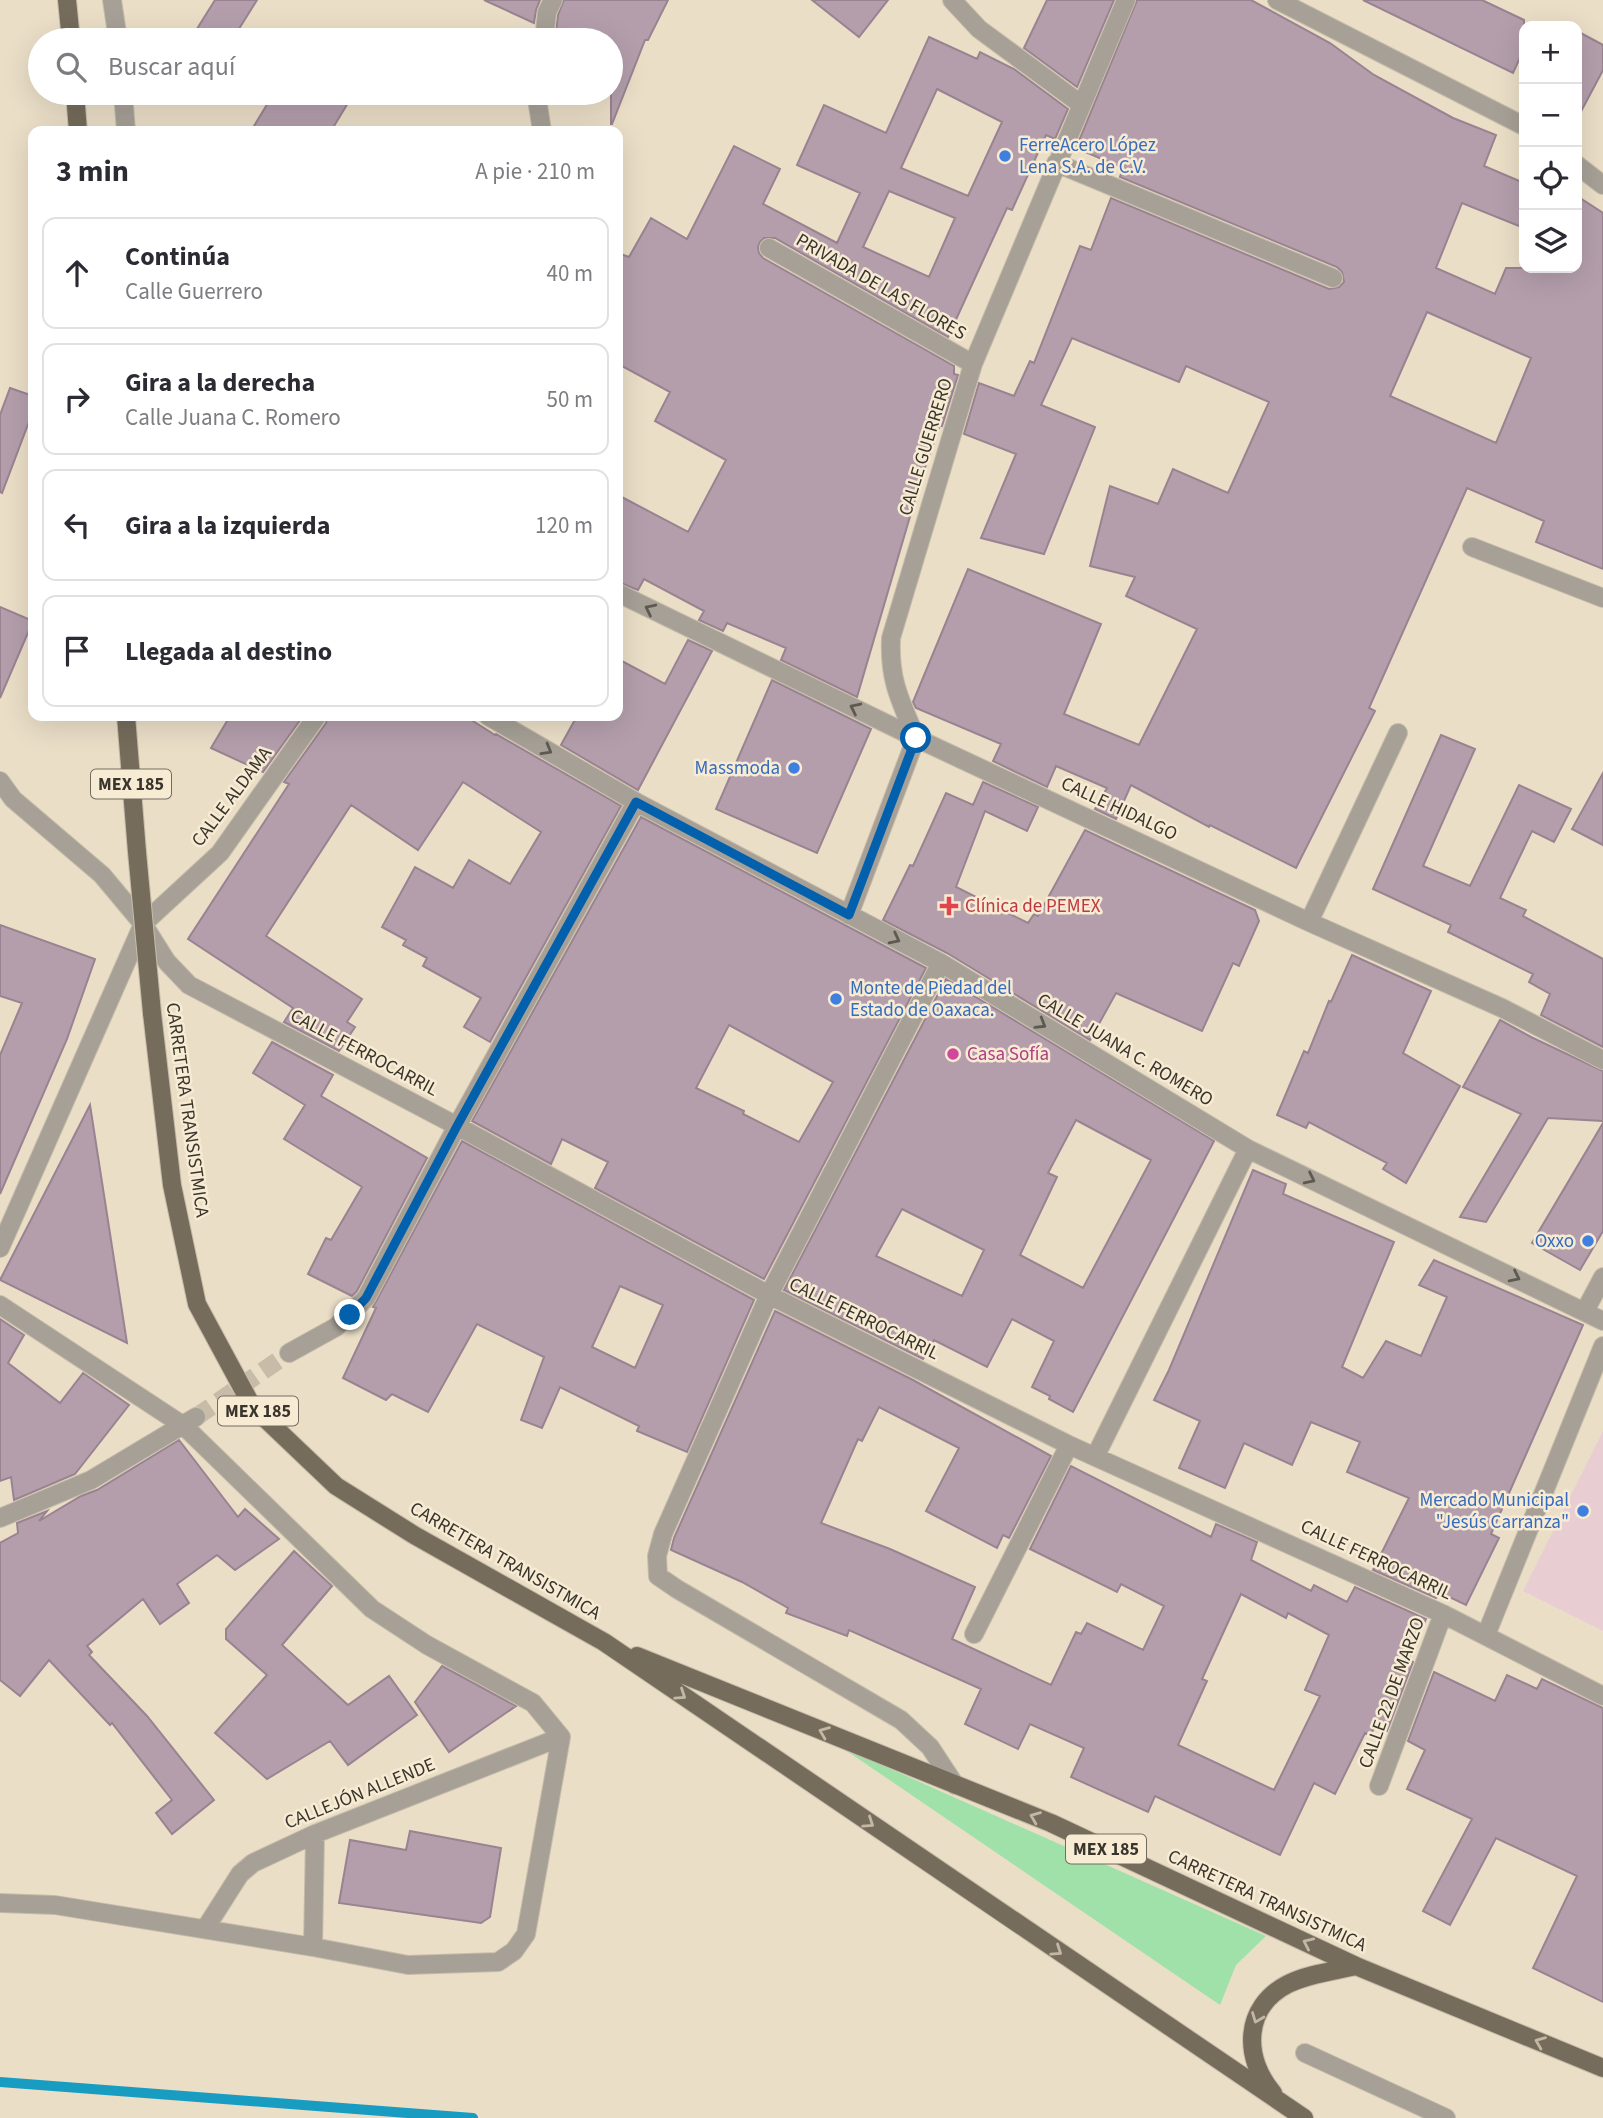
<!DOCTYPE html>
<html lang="es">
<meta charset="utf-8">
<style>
body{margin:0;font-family:"Source Sans 3",sans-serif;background:#f7f7f7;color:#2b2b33}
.controls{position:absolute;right:21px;top:21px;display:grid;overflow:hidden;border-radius:14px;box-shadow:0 7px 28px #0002}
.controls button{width:63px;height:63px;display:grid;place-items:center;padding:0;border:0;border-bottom:2px solid #e1e1e2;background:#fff;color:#2b2b33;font:35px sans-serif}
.stop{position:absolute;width:21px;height:21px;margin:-16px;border:5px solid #0360ad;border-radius:50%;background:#fff}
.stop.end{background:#0360ad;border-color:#fff;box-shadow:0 2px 7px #0008}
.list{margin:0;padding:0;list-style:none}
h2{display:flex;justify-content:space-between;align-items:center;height:91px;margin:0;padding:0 28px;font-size:30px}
h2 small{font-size:23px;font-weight:400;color:#7c7c81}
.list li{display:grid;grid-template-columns:46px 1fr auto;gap:21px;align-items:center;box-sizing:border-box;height:112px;margin:0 14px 14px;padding:0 14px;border:2px solid #e1e1e2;border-radius:14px}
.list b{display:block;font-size:26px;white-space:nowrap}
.list p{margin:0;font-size:23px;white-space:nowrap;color:#7c7c81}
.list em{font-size:23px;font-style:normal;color:#7c7c81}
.icon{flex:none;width:38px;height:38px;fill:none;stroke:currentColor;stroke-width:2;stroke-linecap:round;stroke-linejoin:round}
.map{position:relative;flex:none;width:1603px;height:2118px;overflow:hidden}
.search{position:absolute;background:#fff;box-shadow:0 7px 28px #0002;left:28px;top:28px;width:595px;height:77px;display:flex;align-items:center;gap:18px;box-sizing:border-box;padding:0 24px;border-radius:38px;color:#7c7c81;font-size:26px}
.panel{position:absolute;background:#fff;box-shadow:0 7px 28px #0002;left:28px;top:126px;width:595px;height:595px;border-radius:14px}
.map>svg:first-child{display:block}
.commercial{fill:#e8ced3}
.green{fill:#a0e1aa}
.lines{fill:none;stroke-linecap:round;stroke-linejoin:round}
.stream{stroke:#189cc1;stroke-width:10}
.building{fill:#b49eac;stroke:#998391;stroke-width:2;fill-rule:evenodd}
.minor-tunnel{stroke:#c7bca8;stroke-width:18;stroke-dasharray:18 9;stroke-linecap:butt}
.minor-casing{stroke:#c7bca8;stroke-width:20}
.major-casing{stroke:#c7bca8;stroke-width:20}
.minor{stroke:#a6a097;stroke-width:18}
.major{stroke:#756c5b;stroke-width:18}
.major-bridge-casing{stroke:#c7bca8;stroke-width:20;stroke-linecap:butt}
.major-bridge{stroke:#756c5b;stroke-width:18}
.oneway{stroke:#5f5a51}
.oneway2{stroke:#c3b8a4}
.route{stroke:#0360ad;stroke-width:9}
.shop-dot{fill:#3f7fe0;stroke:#f7ebd4;stroke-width:2.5}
.health-dot{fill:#e0444e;stroke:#f7ebd4;stroke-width:2.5}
.hotel-dot{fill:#d1479c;stroke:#f7ebd4;stroke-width:2.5}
.labels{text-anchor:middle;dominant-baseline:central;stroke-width:5;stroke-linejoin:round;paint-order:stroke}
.shield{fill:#f7ebd4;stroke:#726c5e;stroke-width:2}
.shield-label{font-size:18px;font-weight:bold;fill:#39352c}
.shop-label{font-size:19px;fill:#366cbe;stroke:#f7ebd4;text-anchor:end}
.street-label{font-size:19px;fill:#39352c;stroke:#f7ebd4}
.health-label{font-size:19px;fill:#be3a42;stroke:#f7ebd4;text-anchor:start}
.hotel-label{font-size:19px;fill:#b23c85;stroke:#f7ebd4;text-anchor:start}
</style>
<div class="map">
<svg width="1603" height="2118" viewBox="0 0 1603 2118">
<rect width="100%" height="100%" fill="#eadec7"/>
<!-- commercial -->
<path class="commercial" d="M1603 1431V1631L1523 1591Z"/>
<!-- green -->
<path class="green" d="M841 1747 1266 1936 1236 1965 1220 2005Z"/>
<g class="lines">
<!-- stream -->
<path class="stream" d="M0 2082 473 2118"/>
</g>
<!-- building -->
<path class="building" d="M215 0H257L232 40H190Z
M484 0H540L536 10 534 23Z
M564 0H668L648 40H645L612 124H611V40H570L556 34 558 15Z
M812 0H888L859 37Z
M1047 0H1114L1077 87 1024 48Z
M1137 0H1251L1330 43 1374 75 1453 118 1496 135 1484 166 1524 183V228L1462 203 1436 268 1495 294 1506 268H1577V196L1603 213V569L1536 542 1544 521 1467 488 1369 708 1375 711 1296 868 1210 825 1209 827 1131 785 1116 819 1095 809 1107 788 1056 766 1047 787 993 761 1001 744 916 708 913 702 968 569 1101 624 1064 714 1139 745 1197 629 1126 596 1135 577 1090 566 1110 486 1158 504 1173 469 1228 493 1269 402 1186 366 1179 382 1072 338 1041 405 1095 427 1044 554 981 538 1016 454 964 434 979 383 1014 396 1030 361 1034 363 1080 246 1091 250 1111 198 1329 289 1339 287 1344 282 1342 272 1337 267 1120 177 1123 168 1076 148ZM1427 312 1531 358 1496 443 1390 396Z
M1363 0H1482L1524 20V49L1513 73Z
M1577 31 1603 45V70L1577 119Z
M929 37 977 59 980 52 1014 69 1068 109 1055 139 1046 135 1012 210 1007 208 948 337 775 238H764L760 242 758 247 759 253 763 258 954 366V374L958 375 942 426 940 425 921 479 857 697 781 660 786 648 727 623 723 631 699 620 704 611 644 579 638 590 618 582V495L688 532 726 460 655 421 670 392 618 364V253L629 257 651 218 687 239 734 146 780 169 763 204 837 243 860 193 797 165 824 105 886 133ZM937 89 1002 122 968 196 901 168ZM889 191 955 218 929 277 863 247Z
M274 93H354L331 131H251Z
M10 388 33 396V411L2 493 0 492V415Z
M0 607 33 621 0 698Z
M688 640 712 651 638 790 561 745 577 716H618V659L665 684Z
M772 680 871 729 817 853 716 809Z
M230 716H303L263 772 211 748Z
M328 716H465L495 735 496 734 621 806 490 1042 464 1027 481 998 423 966 427 958 403 945 406 940 382 927 415 867 453 888 469 860 510 884 541 832 463 782 418 850 351 805 266 936 362 999 347 1022 355 1027 339 1051 284 1022 293 1008 188 939 289 784 284 782 326 723Z
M1441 735 1475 749 1423 866 1470 886 1519 785 1571 809 1554 842 1532 831 1500 898 1526 910 1523 916 1603 959V1047L1541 1015 1550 994 1529 982 1533 974 1448 932 1451 925 1373 889Z
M1603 773V845L1572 829Z
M983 782 1038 807 1027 831 985 811 956 887 1028 923 1034 914 1038 916 1085 830 1255 910 1259 921 1239 966 1233 963 1202 1031 1116 993 1090 1040 947 953 883 920 910 865 913 866 946 793 973 805Z
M641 817 926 968 764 1279 595 1188 608 1162 562 1139 551 1164 472 1121ZM729 1025 833 1082 799 1142 743 1114 744 1111 696 1088Z
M0 925 95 959 67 1039 0 1194V1055L22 1003 0 996Z
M1352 955 1431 991 1403 1053 1460 1086 1406 1183 1383 1169 1387 1163 1309 1122 1306 1128 1277 1115 1304 1051 1308 1053 1329 1001 1331 1002Z
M946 979 1214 1141 1073 1412 1049 1399 1050 1396 1032 1387 1054 1341 1012 1319 987 1367 934 1340 923 1359 784 1290ZM1076 1120 1151 1160 1083 1288 1020 1255 1057 1177 1048 1173ZM902 1209 984 1250 962 1296 876 1256Z
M1500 1020 1531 1037 1603 1071V1121L1548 1118 1486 1222 1460 1217 1521 1114 1463 1087Z
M272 1042 333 1075 321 1096 427 1158 357 1291 352 1296 308 1274 326 1238 331 1240 362 1187 284 1139 305 1105 253 1073Z
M90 1105 127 1343 0 1280Z
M1603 1123V1231L1580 1270 1532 1243Z
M462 1141 754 1300 687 1452 637 1431 639 1426 560 1387 542 1428 521 1420 544 1357 477 1324 428 1412 392 1394 386 1400 343 1378 376 1308 373 1307ZM620 1286 663 1305 635 1368 592 1347Z
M1253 1170 1286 1184 1283 1194 1394 1242 1342 1367 1363 1378 1386 1341 1421 1356 1447 1297 1419 1285 1434 1260 1583 1325 1491 1534 1499 1538 1466 1605 1439 1592 1436 1598 1373 1570 1409 1498 1347 1472 1360 1442 1311 1422 1292 1465 1244 1443 1225 1488 1179 1468 1200 1421 1154 1400 1169 1370Z
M775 1311 913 1380 1051 1456 1009 1538 1003 1535 997 1548 926 1511 959 1448 879 1407 862 1441 858 1439 821 1523 890 1549 975 1587 952 1639 1051 1685 1076 1632 1081 1634 1087 1623 1143 1650 1164 1606 1121 1584 1117 1592 1030 1549 1071 1466 1211 1537 1216 1524 1257 1542 1251 1560 1311 1591 1314 1585 1347 1602 1355 1587 1426 1619 1408 1659 1413 1662 1387 1731 1375 1726 1370 1736 1365 1733 1335 1794 1314 1783 1280 1855 1155 1796 1148 1812 1071 1777 1084 1748 1030 1724 1018 1749 965 1724 981 1689 849 1630 847 1636 786 1613 788 1608 742 1582 671 1550 674 1538ZM1241 1594 1286 1618 1288 1613 1329 1635 1305 1690 1320 1696 1274 1790 1178 1745 1207 1681 1202 1679Z
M0 1319 24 1335 8 1363 60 1403 83 1373 129 1405 75 1474 14 1500 11 1477 0 1481Z
M179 1440 238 1517 245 1509 279 1539 235 1570 217 1555 177 1584 189 1603 160 1624 143 1599 87 1646 92 1652 89 1655 147 1716 214 1800 172 1834 156 1813 172 1800 112 1723 110 1725 49 1660 20 1696 0 1680V1543L18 1533 17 1523 47 1511 39 1521 81 1496 97 1490Z
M294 1551 332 1586 282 1645 348 1705 389 1676 417 1715 348 1765 330 1741 267 1779 215 1733 267 1675 226 1639V1629Z
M442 1666 516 1706 449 1752 415 1702Z
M1434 1672 1495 1701 1507 1675 1537 1689 1542 1679 1603 1708V2002L1533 1968 1577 1876 1496 1838 1450 1925 1423 1911 1472 1819 1407 1789 1425 1750 1408 1741Z
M410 1831 501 1848 490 1917 481 1923 339 1903 350 1840 406 1850Z"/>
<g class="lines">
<!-- minor-tunnel -->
<path class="minor-tunnel" d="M196 1417 289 1353"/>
<!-- minor casing -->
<g class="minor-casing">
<path id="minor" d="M112 0 118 40
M952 0 979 29 1082 105
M1277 0 1524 126
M544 40 547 12 553 0
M123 93 126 131
M538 93 537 99 542 131
M1056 163 1333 278
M1577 165 1603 185
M769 248 973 364
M1472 547 1603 598
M618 593 916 738 1309 922 1502 1008 1603 1060
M488 716 636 802 941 963 1248 1149 1603 1321
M0 781 13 799 102 875 143 924 167 962 189 985 457 1126 769 1295 1069 1445 1443 1614 1603 1696
M849 915 916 738C900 700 889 680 891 638L973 364 1126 0
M1309 922 1398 733
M941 963 769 1295 663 1534 657 1556 658 1576 677 1589 901 1720 930 1747 955 1785
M0 1248 143 924 220 853 317 716
M0 1305 184 1426 372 1609 427 1645 533 1703 561 1737 526 1934 514 1951 498 1962 408 1965 313 1947 55 1905 0 1903
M1585 1311 1603 1277
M289 1353 336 1327 366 1298 457 1126 636 802
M1096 1455 1248 1149
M0 1518 91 1480 196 1417
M974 1634 1069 1445
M1486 1635 1603 1346
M1379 1786 1443 1614
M205 1929 240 1874 253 1863 315 1834 561 1737
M313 1947 315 1834
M1305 2053 1446 2118"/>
</g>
<!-- major casing -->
<g class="major-casing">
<path id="major" d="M67 0 71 40
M75 93 78 131
M126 716 137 852
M152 1013 172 1185 197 1304 252 1406 336 1486 414 1535 604 1642 1304 2118
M637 1656 1051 1823 1356 1966 1603 2068
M1273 2093C1243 2058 1243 2007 1288 1984 1308 1974 1334 1971 1356 1966"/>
</g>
<!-- minor -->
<use href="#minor" class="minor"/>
<!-- major -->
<use href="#major" class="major"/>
<!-- major-bridge casing -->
<g class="major-bridge-casing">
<path id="major-bridge" d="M137 852 152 1013"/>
</g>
<!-- major-bridge -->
<use href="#major-bridge" class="major-bridge"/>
</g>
<!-- one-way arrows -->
<defs><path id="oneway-chevron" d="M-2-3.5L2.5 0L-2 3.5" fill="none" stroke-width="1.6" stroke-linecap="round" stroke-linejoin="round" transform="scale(1.75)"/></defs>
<g class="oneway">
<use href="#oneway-chevron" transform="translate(650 609) rotate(-154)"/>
<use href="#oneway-chevron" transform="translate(855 708) rotate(-154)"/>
<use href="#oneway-chevron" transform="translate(547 750) rotate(30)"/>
<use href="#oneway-chevron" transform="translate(895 939) rotate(27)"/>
<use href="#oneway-chevron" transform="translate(1041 1024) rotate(31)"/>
<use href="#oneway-chevron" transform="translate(1310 1179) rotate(26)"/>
<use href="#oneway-chevron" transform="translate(1515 1277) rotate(26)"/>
</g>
<g class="oneway2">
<use href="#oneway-chevron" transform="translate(681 1695) rotate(34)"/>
<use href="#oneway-chevron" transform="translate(824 1732) rotate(-158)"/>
<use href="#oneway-chevron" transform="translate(1035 1817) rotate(-158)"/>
<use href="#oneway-chevron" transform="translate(869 1823) rotate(34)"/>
<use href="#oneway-chevron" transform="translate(1308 1943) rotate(-155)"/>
<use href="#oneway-chevron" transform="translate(1057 1951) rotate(34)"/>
<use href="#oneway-chevron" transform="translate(1257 2018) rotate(111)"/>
<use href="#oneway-chevron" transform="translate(1540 2042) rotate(-158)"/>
</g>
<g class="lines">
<!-- route -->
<path class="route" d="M350 1315 366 1298 457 1126 636 802 849 915 916 738"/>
</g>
<!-- markers -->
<g class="shop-dot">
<circle cx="1005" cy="156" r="7"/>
<circle cx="794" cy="768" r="7"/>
<circle cx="836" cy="999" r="7"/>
<circle cx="1588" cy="1241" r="7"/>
<circle cx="1583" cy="1511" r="7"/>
</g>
<path class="health-dot" d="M945.5 895.5h7v7h7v7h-7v7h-7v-7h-7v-7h7z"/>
<circle class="hotel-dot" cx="953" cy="1054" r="7"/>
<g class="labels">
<!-- shield labels -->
<g class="shield">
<rect x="91" y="769.5" width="80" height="29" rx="5"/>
<rect x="218" y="1396.5" width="80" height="29" rx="5"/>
<rect x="1066" y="1834.5" width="80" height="29" rx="5"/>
</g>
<g class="shield-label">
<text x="131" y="784">MEX 185</text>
<text x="258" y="1411">MEX 185</text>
<text x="1106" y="1849">MEX 185</text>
</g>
<!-- shop labels -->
<g class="shop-label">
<text x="1019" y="145" text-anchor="start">FerreAcero López<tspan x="1019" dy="22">Lena S.A. de C.V.</tspan></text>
<text x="780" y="768">Massmoda</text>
<text x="850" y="988" text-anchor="start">Monte de Piedad del<tspan x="850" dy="22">Estado de Oaxaca.</tspan></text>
<text x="1574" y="1241">Oxxo</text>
<text x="1569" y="1500">Mercado Municipal<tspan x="1569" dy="22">"Jesús Carranza"</tspan></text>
</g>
<!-- street labels -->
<g class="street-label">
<text transform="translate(881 287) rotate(30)">PRIVADA DE LAS FLORES</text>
<text transform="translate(926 447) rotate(-73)">CALLE GUERRERO</text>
<text transform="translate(232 797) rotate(-53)">CALLE ALDAMA</text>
<text transform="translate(1119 809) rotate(25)">CALLE HIDALGO</text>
<text transform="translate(1125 1050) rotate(31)">CALLE JUANA C. ROMERO</text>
<text transform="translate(364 1053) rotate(28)">CALLE FERROCARRIL</text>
<text transform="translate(187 1110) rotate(82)">CARRETERA TRANSISTMICA</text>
<text transform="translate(864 1319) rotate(26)">CALLE FERROCARRIL</text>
<text transform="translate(1376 1560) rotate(25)">CALLE FERROCARRIL</text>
<text transform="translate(505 1561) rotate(30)">CARRETERA TRANSISTMICA</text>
<text transform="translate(1392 1693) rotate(-70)">CALLE 22 DE MARZO</text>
<text transform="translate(360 1794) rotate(-22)">CALLEJÓN ALLENDE</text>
<text transform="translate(1267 1901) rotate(25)">CARRETERA TRANSISTMICA</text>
</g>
<!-- health labels -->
<g class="health-label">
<text x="965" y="906">Clínica de PEMEX</text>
</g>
<!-- hotel labels -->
<g class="hotel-label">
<text x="967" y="1054">Casa Sofía</text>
</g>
</g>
</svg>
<div class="controls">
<button>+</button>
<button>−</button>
<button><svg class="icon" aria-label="locate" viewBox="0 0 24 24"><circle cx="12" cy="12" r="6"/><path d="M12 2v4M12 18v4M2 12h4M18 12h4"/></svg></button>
<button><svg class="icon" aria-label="layers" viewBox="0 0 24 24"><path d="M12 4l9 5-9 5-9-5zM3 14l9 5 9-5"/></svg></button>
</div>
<div class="stop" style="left:916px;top:738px"></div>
<div class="stop end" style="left:350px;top:1315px"></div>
<div class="search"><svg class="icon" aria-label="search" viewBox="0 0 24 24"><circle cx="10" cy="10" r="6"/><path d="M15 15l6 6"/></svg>Buscar aquí</div>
<section class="panel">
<h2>3 min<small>A pie · 210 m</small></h2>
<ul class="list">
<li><svg class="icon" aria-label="ahead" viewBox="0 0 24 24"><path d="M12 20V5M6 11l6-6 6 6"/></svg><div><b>Continúa</b><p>Calle Guerrero</p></div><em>40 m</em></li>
<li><svg class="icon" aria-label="right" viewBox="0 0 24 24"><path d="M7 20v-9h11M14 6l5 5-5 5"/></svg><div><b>Gira a la derecha</b><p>Calle Juana C. Romero</p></div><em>50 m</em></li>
<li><svg class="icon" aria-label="left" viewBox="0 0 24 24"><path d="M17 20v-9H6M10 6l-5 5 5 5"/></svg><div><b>Gira a la izquierda</b></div><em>120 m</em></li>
<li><svg class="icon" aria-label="arrive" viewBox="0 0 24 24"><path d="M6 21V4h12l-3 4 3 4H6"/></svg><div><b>Llegada al destino</b></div></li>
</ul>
</section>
</div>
